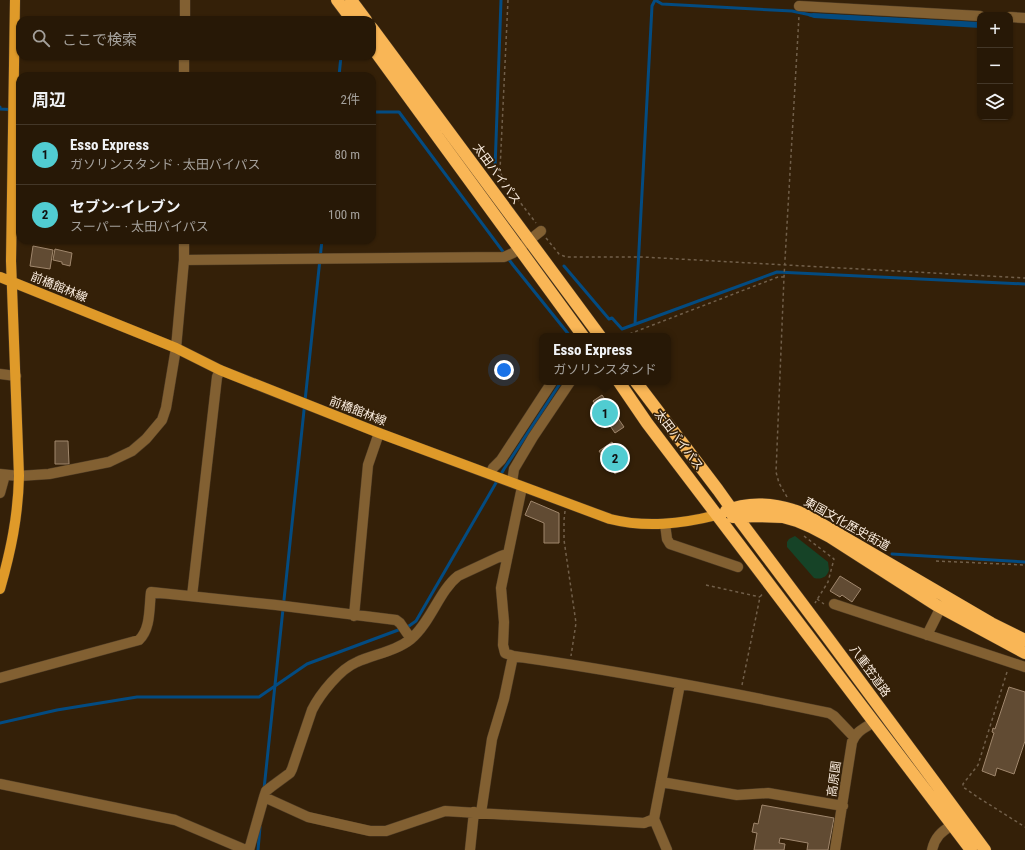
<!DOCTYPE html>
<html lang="ja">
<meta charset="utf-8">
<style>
body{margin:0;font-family:"Roboto Condensed","Noto Sans JP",sans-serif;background:#2f2110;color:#f1f3f6}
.controls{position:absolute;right:12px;top:12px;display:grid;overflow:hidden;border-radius:8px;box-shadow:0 1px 3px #0004}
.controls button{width:36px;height:36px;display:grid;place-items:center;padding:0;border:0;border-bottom:1px solid #433728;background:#271806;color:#f1f3f6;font:20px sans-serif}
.you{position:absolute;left:504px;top:370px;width:14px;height:14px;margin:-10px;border:3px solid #fff;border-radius:50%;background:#1a73e8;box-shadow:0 0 0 6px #1a73e833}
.badge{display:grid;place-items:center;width:26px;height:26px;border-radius:50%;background:#51ccd1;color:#111;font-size:13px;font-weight:700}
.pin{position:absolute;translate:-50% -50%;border:2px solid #fff;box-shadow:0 1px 4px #0006}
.popup{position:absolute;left:539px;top:333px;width:132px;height:52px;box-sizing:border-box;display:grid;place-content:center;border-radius:8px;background:#271806;filter:drop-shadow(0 1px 3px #0005);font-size:13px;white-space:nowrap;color:#a4a09b}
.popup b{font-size:15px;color:#f1f3f6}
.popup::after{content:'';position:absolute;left:50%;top:100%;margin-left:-8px;border:8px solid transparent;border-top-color:#271806}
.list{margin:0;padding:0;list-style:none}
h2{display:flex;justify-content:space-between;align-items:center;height:52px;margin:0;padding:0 16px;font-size:17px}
h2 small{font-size:13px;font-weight:400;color:#a4a09b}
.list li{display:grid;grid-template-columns:26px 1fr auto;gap:12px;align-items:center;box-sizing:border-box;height:60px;padding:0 16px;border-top:1px solid #433728}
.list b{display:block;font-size:15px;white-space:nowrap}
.list p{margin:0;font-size:13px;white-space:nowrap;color:#a4a09b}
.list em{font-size:13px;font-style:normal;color:#a4a09b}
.icon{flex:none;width:22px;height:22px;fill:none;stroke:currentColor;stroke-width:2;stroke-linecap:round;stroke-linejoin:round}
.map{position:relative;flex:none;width:1025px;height:850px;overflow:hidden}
.search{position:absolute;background:#271806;box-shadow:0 1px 3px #0004;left:16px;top:16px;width:360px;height:44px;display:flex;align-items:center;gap:10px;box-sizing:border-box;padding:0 14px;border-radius:12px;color:#a4a09b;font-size:15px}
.panel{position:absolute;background:#271806;box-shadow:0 1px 3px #0004;left:16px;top:72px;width:360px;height:172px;border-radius:12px}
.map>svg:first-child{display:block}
.green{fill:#164327}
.water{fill:#034b81}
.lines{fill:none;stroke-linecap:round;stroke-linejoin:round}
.stream{stroke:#034b81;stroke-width:3}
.building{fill:#614b33;stroke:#a0876d}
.minor-casing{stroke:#503d26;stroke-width:11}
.major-casing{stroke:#503d26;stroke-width:11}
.highway-casing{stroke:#503d26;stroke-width:13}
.path{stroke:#715f4a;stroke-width:1.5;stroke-dasharray:3 3;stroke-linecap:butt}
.minor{stroke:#826032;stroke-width:10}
.major{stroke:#df9a29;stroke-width:10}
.highway{stroke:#f9b656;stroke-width:12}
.labels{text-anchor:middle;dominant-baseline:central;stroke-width:3.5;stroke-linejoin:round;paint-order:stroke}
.street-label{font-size:12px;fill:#fbeddf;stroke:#342008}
</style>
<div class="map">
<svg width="1025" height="850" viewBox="0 0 1025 850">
<rect width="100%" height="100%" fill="#342008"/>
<!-- green -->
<path class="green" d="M795 536 828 562 829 570C827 577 821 580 814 578L787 547V542L789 539Z"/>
<!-- water -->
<path class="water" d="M813 13 980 22V28L814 18 808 16V14Z"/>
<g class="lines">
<!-- stream -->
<path class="stream" d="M339 76 341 56
M0 107V109L20 110
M372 112H399L513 265 570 336
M495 169 501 0
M564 266 609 319 612 318 622 329 777 272 1025 284
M635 324 652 6 655 0 662 4 792 11 811 15
M892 554 1025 562
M0 723 57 710 137 697H259L307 664 409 626 416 621 504 469 561 382
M264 789 322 240
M258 850 260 827"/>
</g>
<!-- building -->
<path class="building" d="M33 246 53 250 50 269 30 266Z
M55 249 72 253 70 266 62 264V262L53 260Z
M602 395 624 427 615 433 593 401Z
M55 441H68L69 464H55Z
M612 442 627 465 615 474 599 451Z
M531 501 559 513V543H544V523L525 515Z
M840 576 861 589 852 602 842 595 840 597 830 591Z
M1009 687 1025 692V741L1014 774 997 768 995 776 982 771 994 733 992 732 993 728 995 729Z
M762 805 834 818 828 850H807L808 843 780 838 779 843 785 844 784 850H754L757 833 752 832 754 823 758 824Z"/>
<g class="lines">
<!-- minor casing -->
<g class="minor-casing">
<path id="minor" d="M799 6 980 16
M1010 17 1025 18
M185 20V0
M184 76V56
M184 260 504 257 513 253 541 231
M0 374 16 376
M0 474 19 476 49 474 109 462 132 451 146 439 162 420 166 408 176 348 184 260V240
M490 474 493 468 501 460 552 382
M512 482 514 469 533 437 570 382
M522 487 501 588 504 622 503 645 505 653 513 656C619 671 724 691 829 713L834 716 854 737
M0 493 5 475
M665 524 667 539 670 544 738 567
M192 596 217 377 220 370
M834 604 1025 667
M354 616 368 465 379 433
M927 635 941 607
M0 678 139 640C151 629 149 607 151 592L276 605 396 620 400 623 411 639
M661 782 737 795 768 793 843 806
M0 784 175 820 246 850
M264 797 308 817 370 831H386L445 811 644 823 654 819
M481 813 492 739 504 699 513 656
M249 850 264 797 266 791 271 787 290 773 292 769 312 710C320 694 340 669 357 662 375 654 396 651 411 639 431 622 439 591 458 576L501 556 507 554
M470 850 474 812
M667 850 654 819 680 684
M835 850 852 742C856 731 865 728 874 722
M932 850C935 837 941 832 952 825"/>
</g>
<!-- major casing -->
<g class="major-casing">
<path id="major" d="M0 277 176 348 220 370 379 433 610 519C646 528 681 524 717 515
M0 589C11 550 18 517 19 476L11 261 15 0"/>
</g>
<!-- highway casing -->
<g class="highway-casing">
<path id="highway" d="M337 0 352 20
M351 0 366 20
M372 28 600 336
M372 47 583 336
M619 382 647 423 971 850
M636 382 718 490 738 518 828 638 985 850
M726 511C746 502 772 503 793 510 802 512 810 518 818 522L991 623 1025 640
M733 517 758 516 783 517 797 521 811 527 830 537 936 605 1025 653"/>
</g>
<!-- path -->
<path class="path" d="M508 0 500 170 503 180 536 223
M546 238 559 254 566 257H643L786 265 1025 278
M624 336 778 277H784
M787 497 779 483 776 472 784 277 799 16
M565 511 564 520V540L576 623 571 656
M804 536 834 559 828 582 815 603
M936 561 1025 565
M706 585 760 597
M817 599 824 604
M1007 672 978 765 963 784V787L979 798 1025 827
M742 685 760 597 763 593"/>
<!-- minor -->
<use href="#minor" class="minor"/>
<!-- major -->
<use href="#major" class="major"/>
<!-- highway -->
<use href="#highway" class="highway"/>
</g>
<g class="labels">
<!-- street labels -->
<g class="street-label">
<text transform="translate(497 174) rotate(54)">太田バイパス</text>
<text transform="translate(59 287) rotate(22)">前橋館林線</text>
<text transform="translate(358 411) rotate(21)">前橋館林線</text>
<text transform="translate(679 440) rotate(53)">太田バイパス</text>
<text transform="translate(847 524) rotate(29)">東国文化歴史街道</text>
<text transform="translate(870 671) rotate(54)">八重笠道路</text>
<text transform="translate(834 779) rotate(-82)">高原園</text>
</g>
</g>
</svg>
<div class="controls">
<button>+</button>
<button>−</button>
<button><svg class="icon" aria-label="layers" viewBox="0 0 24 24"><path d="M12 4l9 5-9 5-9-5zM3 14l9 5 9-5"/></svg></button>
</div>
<div class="you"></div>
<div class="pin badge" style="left:605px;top:413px">1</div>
<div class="popup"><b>Esso Express</b>ガソリンスタンド</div>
<div class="pin badge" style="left:615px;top:458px">2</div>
<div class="search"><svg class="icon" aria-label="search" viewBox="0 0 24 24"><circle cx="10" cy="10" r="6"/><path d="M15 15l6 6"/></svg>ここで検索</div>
<section class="panel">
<h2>周辺<small>2件</small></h2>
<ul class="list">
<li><span class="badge">1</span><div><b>Esso Express</b><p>ガソリンスタンド · 太田バイパス</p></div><em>80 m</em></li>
<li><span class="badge">2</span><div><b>セブン-イレブン</b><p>スーパー · 太田バイパス</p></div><em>100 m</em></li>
</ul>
</section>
</div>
